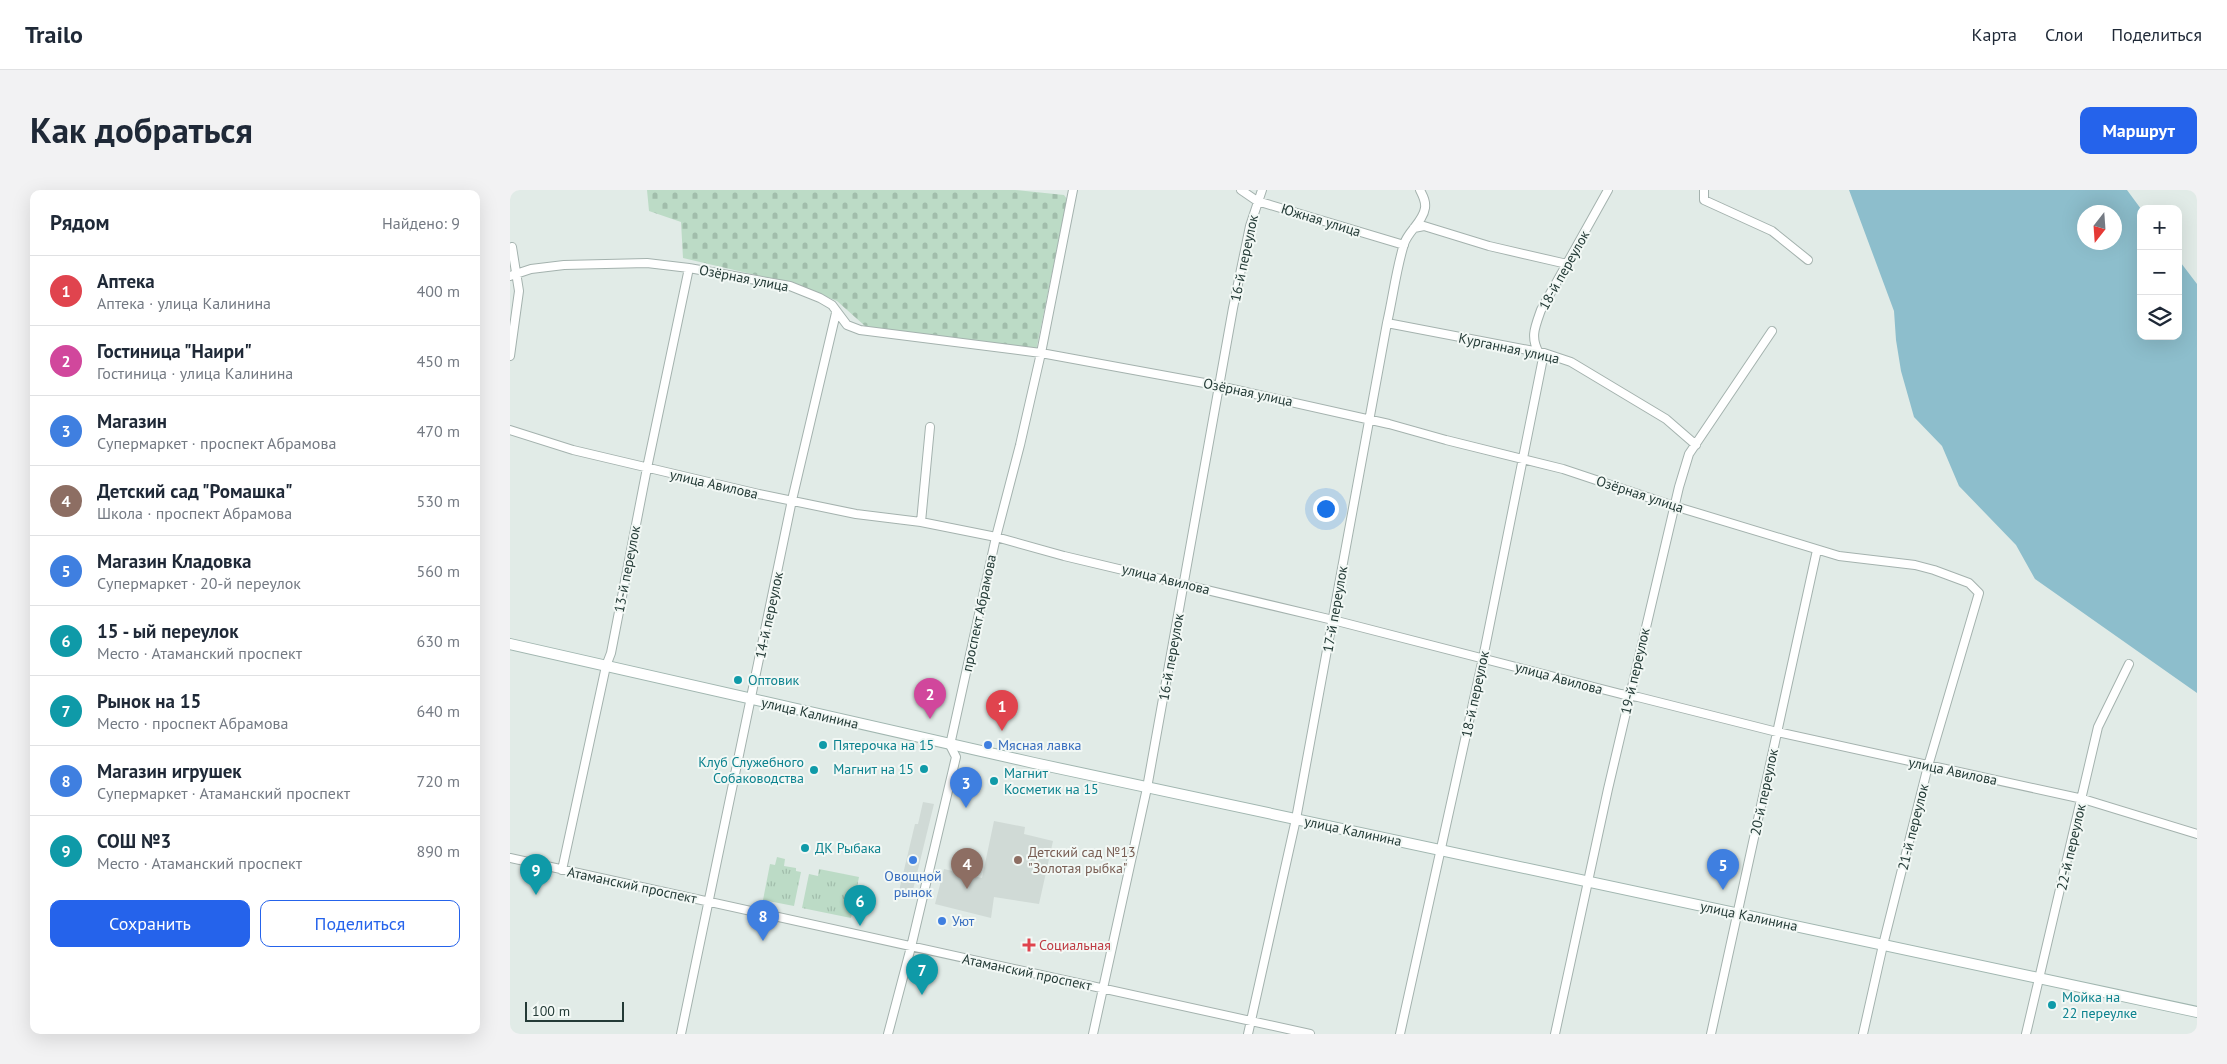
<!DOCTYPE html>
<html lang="ru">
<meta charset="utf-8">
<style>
body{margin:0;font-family:"PT Sans",sans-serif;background:#f2f2f3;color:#1f2937}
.controls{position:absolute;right:15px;top:15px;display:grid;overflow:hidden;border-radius:10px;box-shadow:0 5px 20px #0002}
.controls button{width:45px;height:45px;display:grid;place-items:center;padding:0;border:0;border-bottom:1px solid #e0e1e3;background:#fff;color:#1f2937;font:25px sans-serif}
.compass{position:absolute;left:1567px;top:15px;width:45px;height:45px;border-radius:50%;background:#fff;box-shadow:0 5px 20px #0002;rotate:197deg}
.scale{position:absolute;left:15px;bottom:12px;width:99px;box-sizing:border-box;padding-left:5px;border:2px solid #233a36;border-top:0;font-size:14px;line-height:18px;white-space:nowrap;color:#233a36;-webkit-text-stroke:4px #f2f8f5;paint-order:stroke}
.you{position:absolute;left:815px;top:318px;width:18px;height:18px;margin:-12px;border:4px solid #fff;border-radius:50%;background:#1a73e8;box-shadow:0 0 0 8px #1a73e833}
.badge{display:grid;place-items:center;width:32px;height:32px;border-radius:50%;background:#2563eb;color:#fff;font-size:16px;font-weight:700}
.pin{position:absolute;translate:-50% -41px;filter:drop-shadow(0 1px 2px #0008)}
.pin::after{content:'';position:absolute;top:26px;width:18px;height:15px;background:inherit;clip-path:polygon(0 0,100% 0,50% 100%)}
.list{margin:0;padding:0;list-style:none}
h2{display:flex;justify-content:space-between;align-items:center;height:65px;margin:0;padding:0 20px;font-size:21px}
h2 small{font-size:16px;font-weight:400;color:#747a83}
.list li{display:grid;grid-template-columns:32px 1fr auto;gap:15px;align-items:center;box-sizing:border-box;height:70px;padding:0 20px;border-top:1px solid #e0e1e3}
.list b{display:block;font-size:19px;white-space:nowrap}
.list p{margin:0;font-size:16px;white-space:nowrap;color:#747a83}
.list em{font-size:16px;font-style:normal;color:#747a83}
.actions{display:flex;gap:10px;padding:15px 20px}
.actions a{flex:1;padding:11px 0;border:1px solid #2563eb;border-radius:10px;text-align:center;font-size:18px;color:#2563eb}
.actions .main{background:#2563eb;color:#fff}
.icon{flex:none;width:28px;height:28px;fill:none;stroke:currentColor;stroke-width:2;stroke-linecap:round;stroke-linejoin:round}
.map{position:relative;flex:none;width:1687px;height:844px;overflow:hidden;border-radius:10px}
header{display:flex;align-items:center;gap:30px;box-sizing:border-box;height:70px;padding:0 25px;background:#fff;border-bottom:1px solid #e0e1e3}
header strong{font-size:24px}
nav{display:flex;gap:28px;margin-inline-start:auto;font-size:18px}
.intro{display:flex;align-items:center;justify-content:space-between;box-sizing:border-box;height:120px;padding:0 30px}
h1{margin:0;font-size:35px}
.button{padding:12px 22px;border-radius:10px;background:#2563eb;color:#fff;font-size:18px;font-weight:700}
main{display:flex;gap:30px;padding:0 30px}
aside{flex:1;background:#fff;border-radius:10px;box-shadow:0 5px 20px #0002}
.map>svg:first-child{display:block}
.built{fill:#d0dad6}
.cemetery{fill:url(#cemetery-stones)}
.park{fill:url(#park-tufts)}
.water{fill:#8dbecc;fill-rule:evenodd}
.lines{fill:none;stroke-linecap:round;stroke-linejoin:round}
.street-casing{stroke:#a4b2ae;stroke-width:10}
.secondary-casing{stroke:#a1b6b0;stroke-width:12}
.street{stroke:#fff;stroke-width:8}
.secondary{stroke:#fff;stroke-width:10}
.culture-dot{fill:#0f9aa8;stroke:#f2f8f5;stroke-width:2}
.shop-dot{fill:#3f7fe0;stroke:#f2f8f5;stroke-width:2}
.education-dot{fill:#8d6e63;stroke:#f2f8f5;stroke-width:2}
.health-dot{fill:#e0444e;stroke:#f2f8f5;stroke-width:2}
.labels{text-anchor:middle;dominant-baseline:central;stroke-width:4;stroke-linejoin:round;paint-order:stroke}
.street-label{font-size:14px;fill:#233a36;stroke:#f2f8f5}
.culture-label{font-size:14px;fill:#0d838f;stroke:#f2f8f5;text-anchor:start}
.shop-label{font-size:14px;fill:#366cbe;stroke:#f2f8f5;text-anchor:start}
.education-label{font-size:14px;fill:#785e54;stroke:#f2f8f5;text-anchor:start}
.health-label{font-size:14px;fill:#be3a42;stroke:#f2f8f5;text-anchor:start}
</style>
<header>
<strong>Trailo</strong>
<nav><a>Карта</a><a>Слои</a><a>Поделиться</a></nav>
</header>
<div class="intro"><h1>Как добраться</h1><a class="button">Маршрут</a></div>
<main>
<aside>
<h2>Рядом<small>Найдено: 9</small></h2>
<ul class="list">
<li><span class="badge" style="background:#e0444e">1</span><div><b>Аптека</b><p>Аптека · улица Калинина</p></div><em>400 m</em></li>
<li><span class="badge" style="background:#d1479c">2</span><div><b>Гостиница &quot;Наири&quot;</b><p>Гостиница · улица Калинина</p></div><em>450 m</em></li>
<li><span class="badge" style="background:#3f7fe0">3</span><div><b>Магазин</b><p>Супермаркет · проспект Абрамова</p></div><em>470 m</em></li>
<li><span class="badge" style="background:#8d6e63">4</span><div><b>Детский сад &quot;Ромашка&quot;</b><p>Школа · проспект Абрамова</p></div><em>530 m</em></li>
<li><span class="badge" style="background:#3f7fe0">5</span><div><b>Магазин Кладовка</b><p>Супермаркет · 20-й переулок</p></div><em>560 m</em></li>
<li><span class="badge" style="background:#0f9aa8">6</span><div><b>15 - ый переулок</b><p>Место · Атаманский проспект</p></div><em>630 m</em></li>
<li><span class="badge" style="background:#0f9aa8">7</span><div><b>Рынок на 15</b><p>Место · проспект Абрамова</p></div><em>640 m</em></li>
<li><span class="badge" style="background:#3f7fe0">8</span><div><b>Магазин игрушек</b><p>Супермаркет · Атаманский проспект</p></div><em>720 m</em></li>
<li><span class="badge" style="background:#0f9aa8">9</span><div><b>СОШ №3</b><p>Место · Атаманский проспект</p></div><em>890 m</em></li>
</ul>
<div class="actions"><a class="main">Сохранить</a><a>Поделиться</a></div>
</aside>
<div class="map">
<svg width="1687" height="844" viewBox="0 0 1687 844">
<defs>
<pattern id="cemetery-stones" width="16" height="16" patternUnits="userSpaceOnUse" patternTransform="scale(1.25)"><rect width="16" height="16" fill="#bcdbc6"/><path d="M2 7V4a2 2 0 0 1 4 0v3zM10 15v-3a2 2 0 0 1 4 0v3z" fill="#a1bdab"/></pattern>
<pattern id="park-tufts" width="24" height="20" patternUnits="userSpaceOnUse" patternTransform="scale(1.25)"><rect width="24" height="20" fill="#bcdbc6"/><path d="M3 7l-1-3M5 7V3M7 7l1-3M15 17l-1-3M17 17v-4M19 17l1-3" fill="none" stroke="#a1bdab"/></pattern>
</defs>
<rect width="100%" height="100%" fill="#e1ebe7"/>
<!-- built -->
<path class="built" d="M413 612 424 614 401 708 388 705 405 634H408Z
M484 631 515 637 514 644 543 651 529 714 484 707 481 728 425 714 434 679 472 688Z"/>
<!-- cemetery -->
<path class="cemetery" d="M137 0H505L554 5 557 9 526 161 355 136 327 111 284 94 173 68 171 32 139 21Z"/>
<!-- park -->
<path class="park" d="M267 667 275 669 274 676 286 678V681L291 682 284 716 253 710 260 674 265 675Z
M309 679 349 687 341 728 292 718 299 684 308 686Z"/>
<!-- water -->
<path class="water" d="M1339 0H1617L1631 19V146H1668V69L1687 94V503L1525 389 1506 355 1449 296 1432 256 1404 227 1391 181 1386 150 1384 121ZM1574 22H1604V52H1574Z"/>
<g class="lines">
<!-- street casing -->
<g class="street-casing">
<path id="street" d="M731 0 747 11 894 55
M1194 0V10L1262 41 1298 70
M904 38 914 36 979 56 1057 74
M0 86 21 79 54 75 137 73 179 78 280 96 310 108 322 115 337 135 350 140 531 163 700 194 879 234 936 250 1053 279 1164 316 1329 366 1405 375 1424 380 1459 393 1469 403 1418 576 1373 755 1353 844
M877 133 1034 163 1061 172 1156 229 1186 255
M1029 163C1020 147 1025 137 1031 120L1098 0
M0 166 9 101 2 57
M0 240 63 260 249 304 346 324 411 332 486 347 554 366 823 430 1111 504 1128 507 1267 542 1573 609 1687 644
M411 332 420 237
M0 668 800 844
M52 680 96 476 101 463 137 278 179 78
M171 844 282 310 326 123
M378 844 401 757 446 567 440 555 486 347 510 255 531 163 563 0
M583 844 637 598 723 118 740 36 752 0
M738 844 786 629 877 133C883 107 886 80 894 54 898 41 913 32 915 18 916 11 913 6 910 0
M890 844 973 468 1034 163
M1045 844 1098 599 1169 297 1179 264 1262 141
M1201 844 1307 360
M1516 844 1588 537 1619 474"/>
</g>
<!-- secondary casing -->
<g class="secondary-casing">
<path id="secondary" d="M0 454 524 573 1687 822"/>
</g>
<!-- street -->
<use href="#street" class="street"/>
<!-- secondary -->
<use href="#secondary" class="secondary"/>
</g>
<!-- markers -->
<g class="culture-dot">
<circle cx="228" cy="490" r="5"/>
<circle cx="313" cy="555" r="5"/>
<circle cx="414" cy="579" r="5"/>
<circle cx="304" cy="580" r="5"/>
<circle cx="484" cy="591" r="5"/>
<circle cx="295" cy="658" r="5"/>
<circle cx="1542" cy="815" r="5"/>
</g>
<g class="shop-dot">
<circle cx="478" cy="555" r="5"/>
<circle cx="403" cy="670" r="5"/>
<circle cx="432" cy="731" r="5"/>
</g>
<circle class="education-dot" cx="508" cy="670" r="5"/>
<path class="health-dot" d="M516.5 747.5h5v5h5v5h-5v5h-5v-5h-5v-5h5z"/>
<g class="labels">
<!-- street labels -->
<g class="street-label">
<text transform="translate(811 30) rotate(17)">Южная улица</text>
<text transform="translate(734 68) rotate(-78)">16-й переулок</text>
<text transform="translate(1054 80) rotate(-61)">18-й переулок</text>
<text transform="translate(234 88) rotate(11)">Озёрная улица</text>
<text transform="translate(999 158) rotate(12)">Курганная улица</text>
<text transform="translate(738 202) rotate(12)">Озёрная улица</text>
<text transform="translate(204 294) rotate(13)">улица Авилова</text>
<text transform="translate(1130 304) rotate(18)">Озёрная улица</text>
<text transform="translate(117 379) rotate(-79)">13-й переулок</text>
<text transform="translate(656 389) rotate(14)">улица Авилова</text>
<text transform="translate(825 419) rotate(-80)">17-й переулок</text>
<text transform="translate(469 423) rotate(-78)">проспект Абрамова</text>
<text transform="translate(259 425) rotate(-78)">14-й переулок</text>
<text transform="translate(661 467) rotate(-80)">16-й переулок</text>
<text transform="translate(1125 481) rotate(-77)">19-й переулок</text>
<text transform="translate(1049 488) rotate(15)">улица Авилова</text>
<text transform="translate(965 504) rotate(-78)">18-й переулок</text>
<text transform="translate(300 523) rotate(13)">улица Калинина</text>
<text transform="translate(1443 581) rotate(12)">улица Авилова</text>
<text transform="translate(1254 602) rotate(-78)">20-й переулок</text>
<text transform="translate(1403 637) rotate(-76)">21-й переулок</text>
<text transform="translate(843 641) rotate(12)">улица Калинина</text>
<text transform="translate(1561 657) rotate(-77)">22-й переулок</text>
<text transform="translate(122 695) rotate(12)">Атаманский проспект</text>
<text transform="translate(1239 726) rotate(12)">улица Калинина</text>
<text transform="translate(517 782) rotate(12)">Атаманский проспект</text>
</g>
<!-- culture labels -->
<g class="culture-label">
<text x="238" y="490">Оптовик</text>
<text x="323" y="555">Пятерочка на 15</text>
<text x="294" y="572" text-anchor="end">Клуб Служебного<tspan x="294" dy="16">Собаководства</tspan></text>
<text x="404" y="579" text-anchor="end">Магнит на 15</text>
<text x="494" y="583">Магнит<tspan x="494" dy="16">Косметик на 15</tspan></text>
<text x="305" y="658">ДК Рыбака</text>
<text x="1552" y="807">Мойка на<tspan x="1552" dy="16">22 переулке</tspan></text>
</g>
<!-- shop labels -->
<g class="shop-label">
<text x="488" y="555">Мясная лавка</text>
<text x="403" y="686" text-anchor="middle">Овощной<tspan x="403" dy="16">рынок</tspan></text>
<text x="442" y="731">Уют</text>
</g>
<!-- education labels -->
<g class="education-label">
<text x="518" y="662">Детский сад №13<tspan x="518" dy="16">"Золотая рыбка"</tspan></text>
</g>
<!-- health labels -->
<g class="health-label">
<text x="529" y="755">Социальная</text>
</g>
</g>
</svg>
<div class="controls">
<button>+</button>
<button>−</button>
<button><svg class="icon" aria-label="layers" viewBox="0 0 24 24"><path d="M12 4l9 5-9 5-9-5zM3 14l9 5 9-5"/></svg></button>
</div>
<svg class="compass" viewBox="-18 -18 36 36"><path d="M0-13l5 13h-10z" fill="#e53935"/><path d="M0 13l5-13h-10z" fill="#747a83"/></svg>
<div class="scale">100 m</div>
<div class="you"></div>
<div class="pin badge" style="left:492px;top:541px;background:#e0444e">1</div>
<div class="pin badge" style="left:420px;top:529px;background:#d1479c">2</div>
<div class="pin badge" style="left:456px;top:618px;background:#3f7fe0">3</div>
<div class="pin badge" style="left:457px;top:699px;background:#8d6e63">4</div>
<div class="pin badge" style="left:1213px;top:700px;background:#3f7fe0">5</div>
<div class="pin badge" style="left:350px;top:736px;background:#0f9aa8">6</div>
<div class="pin badge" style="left:412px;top:805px;background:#0f9aa8">7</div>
<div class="pin badge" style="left:253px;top:751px;background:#3f7fe0">8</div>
<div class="pin badge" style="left:26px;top:705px;background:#0f9aa8">9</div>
</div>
</main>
